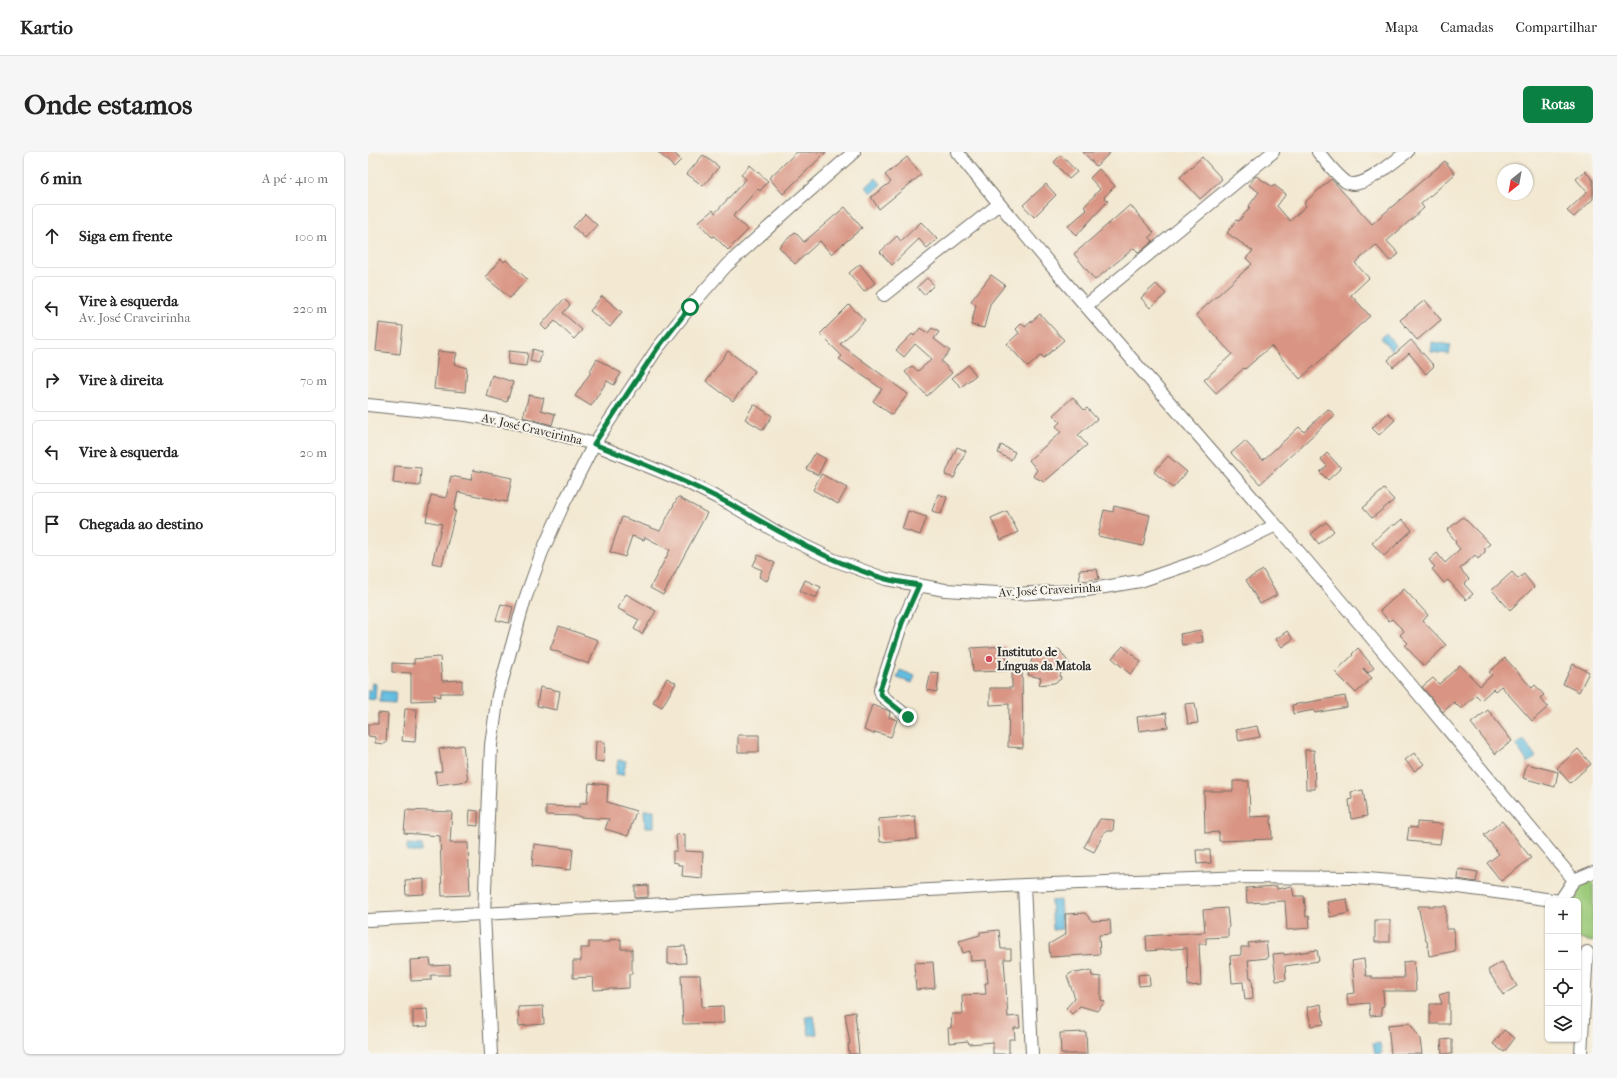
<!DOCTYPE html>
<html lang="pt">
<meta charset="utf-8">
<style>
body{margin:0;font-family:"IM FELL French Canon",serif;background:#f6f6f6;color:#222}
.controls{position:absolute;right:12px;bottom:12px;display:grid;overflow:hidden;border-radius:6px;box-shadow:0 1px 3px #0004}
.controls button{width:36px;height:36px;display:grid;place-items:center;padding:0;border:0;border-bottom:1px solid #e0e0e0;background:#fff;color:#222;font:20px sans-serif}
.compass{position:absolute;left:1129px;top:12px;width:36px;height:36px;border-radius:50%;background:#fff;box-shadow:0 1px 3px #0004;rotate:211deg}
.stop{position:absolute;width:12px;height:12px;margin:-9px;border:3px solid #0b8043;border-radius:50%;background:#fff}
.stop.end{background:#0b8043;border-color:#fff;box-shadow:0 1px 4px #0008}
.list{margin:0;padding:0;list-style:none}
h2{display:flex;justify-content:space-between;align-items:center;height:52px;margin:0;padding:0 16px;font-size:17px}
h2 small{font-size:13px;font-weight:400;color:#767676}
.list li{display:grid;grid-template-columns:26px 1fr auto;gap:12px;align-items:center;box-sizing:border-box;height:64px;margin:0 8px 8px;padding:0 8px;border:1px solid #e0e0e0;border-radius:6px}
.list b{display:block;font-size:15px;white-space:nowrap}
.list p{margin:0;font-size:13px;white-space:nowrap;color:#767676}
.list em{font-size:13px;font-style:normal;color:#767676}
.icon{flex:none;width:22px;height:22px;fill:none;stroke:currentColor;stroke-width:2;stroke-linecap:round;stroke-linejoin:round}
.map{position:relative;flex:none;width:1225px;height:902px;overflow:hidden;border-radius:6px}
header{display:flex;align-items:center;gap:24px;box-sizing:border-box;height:56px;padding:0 20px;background:#fff;border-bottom:1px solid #e0e0e0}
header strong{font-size:19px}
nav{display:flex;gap:22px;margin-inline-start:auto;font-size:14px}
.intro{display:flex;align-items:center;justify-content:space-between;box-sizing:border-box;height:96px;padding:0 24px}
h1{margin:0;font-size:28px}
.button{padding:10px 18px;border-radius:6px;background:#0b8043;color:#fff;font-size:14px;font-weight:700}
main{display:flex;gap:24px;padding:0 24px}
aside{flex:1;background:#fff;border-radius:6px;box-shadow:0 1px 3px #0004}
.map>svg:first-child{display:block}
.green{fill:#9ac977;stroke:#627a51}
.water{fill:#63bde1;stroke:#477486}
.building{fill:#d99483}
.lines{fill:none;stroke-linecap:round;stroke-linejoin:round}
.minor-casing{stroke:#716e66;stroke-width:14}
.minor{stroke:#fff;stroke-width:12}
.route{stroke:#0b8043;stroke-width:5}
.poi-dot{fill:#d1495b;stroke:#f7f3e8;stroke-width:1.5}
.labels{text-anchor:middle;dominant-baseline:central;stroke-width:4;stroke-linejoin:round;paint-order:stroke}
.street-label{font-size:12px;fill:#2b2b2b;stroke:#f7f3e8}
.poi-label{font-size:12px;font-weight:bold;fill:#2b2b2b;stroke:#f7f3e8;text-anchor:start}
</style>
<header>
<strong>Kartio</strong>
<nav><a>Mapa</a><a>Camadas</a><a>Compartilhar</a></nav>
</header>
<div class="intro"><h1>Onde estamos</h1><a class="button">Rotas</a></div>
<main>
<aside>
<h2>6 min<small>A pé · 410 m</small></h2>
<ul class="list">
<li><svg class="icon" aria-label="ahead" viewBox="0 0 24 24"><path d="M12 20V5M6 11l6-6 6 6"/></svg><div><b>Siga em frente</b></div><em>100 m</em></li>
<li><svg class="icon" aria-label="left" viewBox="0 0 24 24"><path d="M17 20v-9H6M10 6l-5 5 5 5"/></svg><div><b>Vire à esquerda</b><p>Av. José Craveirinha</p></div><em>220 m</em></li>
<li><svg class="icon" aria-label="right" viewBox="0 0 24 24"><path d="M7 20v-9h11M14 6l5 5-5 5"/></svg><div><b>Vire à direita</b></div><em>70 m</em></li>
<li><svg class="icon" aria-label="left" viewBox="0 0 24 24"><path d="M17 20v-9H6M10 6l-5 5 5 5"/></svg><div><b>Vire à esquerda</b></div><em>20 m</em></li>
<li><svg class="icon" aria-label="arrive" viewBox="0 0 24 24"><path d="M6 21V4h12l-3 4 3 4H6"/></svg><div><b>Chegada ao destino</b></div></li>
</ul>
</aside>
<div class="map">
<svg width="1225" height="902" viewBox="0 0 1225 902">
<rect width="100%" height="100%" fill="#f7f3e8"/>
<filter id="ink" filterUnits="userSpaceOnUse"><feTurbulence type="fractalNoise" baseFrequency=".025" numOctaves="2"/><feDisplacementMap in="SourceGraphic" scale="8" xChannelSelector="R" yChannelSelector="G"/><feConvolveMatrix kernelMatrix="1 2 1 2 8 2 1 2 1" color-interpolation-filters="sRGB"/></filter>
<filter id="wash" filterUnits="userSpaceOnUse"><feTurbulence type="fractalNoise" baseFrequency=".012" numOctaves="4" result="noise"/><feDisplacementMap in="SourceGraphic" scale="16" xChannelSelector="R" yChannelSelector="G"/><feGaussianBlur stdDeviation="0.9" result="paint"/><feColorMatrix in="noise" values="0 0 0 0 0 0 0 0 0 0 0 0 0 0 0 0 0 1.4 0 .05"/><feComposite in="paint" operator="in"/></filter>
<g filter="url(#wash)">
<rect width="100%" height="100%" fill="#f3e9d3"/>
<!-- green -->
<path class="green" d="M1224 726H1225V790L1212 787 1210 785V749H1200L1202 740Z"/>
<!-- water -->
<path class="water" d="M508 26 513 32 503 41 498 35Z
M1018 181 1028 193 1023 198 1013 186Z
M1064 190 1083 193 1081 202 1063 200Z
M532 518 547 524 544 531 529 526Z
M4 531 8 532 7 548 0 547V538L3 539Z
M13 539 28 540 27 551 12 550Z
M1156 588 1168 605 1160 611 1148 593Z
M250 608 258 609 255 623 248 622Z
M276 658H286V675H277Z
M39 692 54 693V700H39Z
M692 748 694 777 685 778 683 749Z
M446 864 449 882 441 883 438 865Z
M1012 891 1014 901 1007 902 1005 892Z"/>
<g id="blocks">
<!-- building -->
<path class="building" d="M290 0H305L313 8 306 15Z
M429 0H458L415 42 401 26Z
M715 0H743L728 14Z
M335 3 351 15 335 34 319 22Z
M693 3 709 20 701 27 686 10Z
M539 5 553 23 511 57 503 45 523 30 517 23Z
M834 5 854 27 832 47 812 25Z
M1077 9 1087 22 1053 52 1056 56 1019 89 1031 102 1022 109 1008 93 987 111 1001 126 983 143 1002 164 932 227 903 194 877 217 876 216 848 241 836 228 864 202 828 163 884 112 878 106 885 99 859 81 868 68 871 69 882 55 881 54 891 40 881 33 887 25 888 24 905 35 906 33 918 42 909 54 922 69 938 54 936 51 963 27 1004 72Z
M382 13 400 29 392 39 390 37 365 64 380 78 360 98 346 84 344 85 330 70 345 58 347 61 378 27 373 23Z
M731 17 747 34 736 45 740 49 708 84 700 74 719 58 716 55 732 37 722 26Z
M1217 19 1225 28V47L1206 65 1199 59 1219 40 1208 27Z
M678 32 688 43 666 65 655 53Z
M762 53 786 81 781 85 785 89 771 101 766 96 727 128 706 102Z
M477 55 494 76 463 102 452 89 427 112 411 95 427 80 436 90Z
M217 62 229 73 217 86 205 75Z
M553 70 569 87 559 96 551 87 524 113 512 100 529 84 533 89Z
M133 107 136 110 138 108 159 127 142 146 117 125Z
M492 112 507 131 496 140 481 121Z
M623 123 637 133 622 152 616 176 603 173 608 153 603 149Z
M559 126 566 133 556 143 549 135Z
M788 132 798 142 782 156 773 146Z
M234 144 254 160 242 175 222 159Z
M196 147 202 153 195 161 214 178 206 187 187 169 178 178 173 173Z
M1057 148 1073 168 1049 188 1032 168Z
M481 153 497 168 472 192 540 242 524 263 505 249 514 237 471 207 474 204 452 182Z
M672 162 696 188 676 206 673 203 660 215 639 192 651 181 648 177 654 171 657 175Z
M11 171 35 174 32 202 8 199Z
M552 176 560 181 564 176 571 180 566 187 582 199 573 209 584 221 559 244 537 220 544 214 550 219 564 207 547 192 536 205 528 198 544 182 546 184Z
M1043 188 1066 214 1058 222 1041 201 1025 215 1020 208Z
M165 197 174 200 171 211 162 209Z
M70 199 89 201 86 212 99 216 97 240 66 237Z
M141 199 160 201 158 214 140 212Z
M360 199 387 219 365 249 338 229Z
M229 207 253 221 246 233 239 229 223 254 207 244 223 220 222 219Z
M600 213 608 223 593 235 584 226Z
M124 223 145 230 139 250 118 244Z
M161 243 176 246 173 258 187 262 184 273 155 265Z
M705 245 716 258 719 256 729 267 710 283 719 293 676 330 665 324 669 318 661 308 693 280 688 274 692 270 685 263Z
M386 252 404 264 395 278 377 267Z
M960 257 967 263 892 332 863 301 877 289 895 308 931 275 936 280Z
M1020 261 1027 268 1011 283 1004 276Z
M633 293 647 300 643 308 630 301Z
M589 295 598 299 586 326 577 323Z
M447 301 458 307 450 323 438 317Z
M959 301 973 316 960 328 952 320 959 314 953 307Z
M800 304 819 320 805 336 786 320Z
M27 314 53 316 52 334 25 331Z
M105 318 144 326 139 350 90 340 86 358H88L74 413 64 411 74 372 58 369 63 343 78 346 83 324 103 328Z
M453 322 479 336 470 352 445 338Z
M1016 337 1026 348 1004 366 995 356Z
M570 342 579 345 573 362 564 359Z
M310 345 339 361 295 443 282 436 302 398 277 385 276 388 264 384 257 405 242 400 254 365 292 379Z
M746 354 782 363 775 394 730 384 736 358 745 360Z
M540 359 559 365 552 383 534 377Z
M639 359 650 380 633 388 623 366Z
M1095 365 1122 392 1117 396V400L1110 407 1107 403 1092 417 1101 427 1096 432 1105 442 1098 448 1080 428 1076 431 1064 417 1067 415 1061 408 1069 401 1077 411 1092 397 1087 391 1088 390 1079 378Z
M1034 367 1044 378 1016 404 1004 391 1024 373H1027Z
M958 370 966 379 951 392 943 382Z
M390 403 407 411 399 429 391 425 394 418 385 414Z
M729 417 731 427 712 429 711 418Z
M895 418 909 443 892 452 878 428Z
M1144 420 1150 427 1156 422 1166 435 1142 458 1124 438Z
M437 428 453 435 448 446 432 439Z
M1036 437 1060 463 1055 469 1078 493 1056 514 1037 494 1040 491 1032 483 1036 479 1024 467 1021 469 1012 459Z
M258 442 288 459 274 482 266 477 271 468 249 456Z
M133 452 145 455 141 471 128 468Z
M191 474 230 488 221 512 182 497Z
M833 478 835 490 814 493 812 482Z
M919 479 925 487 914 495 908 487Z
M638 494 639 519 605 520 603 496Z
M755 494 773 510 762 522 744 506Z
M990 496 1006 516 1000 521 996 516 995 517 1004 526 988 541 967 520 985 503 984 502Z
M691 497 703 514 692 522 693 527 686 531 671 533 673 526 660 523 665 502 680 505Z
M72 505 74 529 94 528V541H73L72 545 66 543 67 548 43 549V521L24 520V511L46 512V507Z
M1137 506 1164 536 1167 533 1176 543 1172 546 1180 555 1164 569 1133 534 1127 539 1125 537 1113 548 1108 543 1093 557 1086 550 1075 560 1054 535 1065 526 1071 532 1092 513 1112 534 1124 523 1121 520Z
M1205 512 1221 520 1211 540 1195 532Z
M644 518H654L655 596 640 595 641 552 622 553V536H644Z
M563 520 571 521 569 540 559 538Z
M299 526 308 531 294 555 285 550Z
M172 535 192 539 189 558 169 554Z
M977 544 979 555 947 561 946 558 925 562 924 553Z
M827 551 830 571 820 572 817 552Z
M504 553 519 558 522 560 521 565 529 568 523 585 507 580 506 582 496 578Z
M37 557H49L47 590 34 589Z
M1120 558 1144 589 1127 602 1103 571Z
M10 561 20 562 18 591 17 592 7 591V585L0 584V572H10Z
M798 561 800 575 771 579 769 565Z
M889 574 892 585 871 589 868 578Z
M370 583H391V600H370Z
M228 589 237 590 236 610 227 609Z
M95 593 100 629 69 633 67 620 74 619 71 597Z
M1210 597 1223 612 1202 631 1189 616Z
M937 598H946L947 637H938Z
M1046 601 1056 612 1047 619 1037 608Z
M1159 612 1190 620 1187 635 1155 626Z
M865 629H881L882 665 903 664 904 687 851 689V680L837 681 836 639H865Z
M221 631 240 633 239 650 268 659 260 684 237 677 241 667 211 665V664L178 663V654L212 655V651H219Z
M995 638 999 664 983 667 981 648 984 647 983 640Z
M38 658 84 660 82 691H100L102 743 74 744 72 684 36 681Z
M102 658 110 659V674L101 673Z
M547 664 549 687 512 690 510 667Z
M732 667 746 668 745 679H737L726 700 716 695Z
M1134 669 1163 706 1133 729 1119 711 1131 702 1116 683Z
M1049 670 1075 672 1072 692 1039 689 1041 675 1049 676Z
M317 682V699L335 700 334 726 314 724 315 713H310V711L305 710V699H309L308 683Z
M166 692 205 697 203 718 164 714Z
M828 698H842L843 711 829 712Z
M1091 717 1110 720 1108 730 1090 727Z
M56 727V742L38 743 37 728Z
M280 733V745L267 746V734Z
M909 734V737L924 734 926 744H936L938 765 941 764 942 776 919 778 917 749 879 751 878 736Z
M979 747 981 761 962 765 959 750Z
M1050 754H1078V777H1086L1087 799 1061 804 1059 789H1058Z
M859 756 861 775 860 776V785L838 786V792H831L833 833 820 834 819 796 779 799 778 784 837 780 835 758Z
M717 761 724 769 742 768 743 782 731 783 732 802 682 805 681 792 698 782 697 762Z
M1007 768H1022V790H1007Z
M631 778 633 797H643V807H636L640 865 651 864 652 876H646L647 887H641V902H625V890L601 892 600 889 581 891 580 876H583L584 862H595L594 843 618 842 617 831H620L618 808 603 809 602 799 595 801 591 789 612 783V780Z
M253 787V797H264V822H261V836L226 838 225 825 205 826V809H213V796H221V790H242V788Z
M898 789 900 806 880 808 882 826H884L885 847 877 848 875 830 864 831 862 804 873 803V795H881L880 791Z
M317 794 318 811 300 812V795Z
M949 798 951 809 917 814 918 828 908 829 905 802 916 801V803Z
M62 807 63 814 82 813V823H63V828L43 829 42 808Z
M996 807 998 824H1004V826H1036L1035 810 1046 809 1048 839H1015L1016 854 1013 855 1014 863 1002 864 1001 851 980 853 979 842 987 841 984 809Z
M565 810 567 836 548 838 546 811Z
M1134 810 1149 834 1135 843 1120 818Z
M723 818 724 824 733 825V848L737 850 729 859 712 854 704 862 698 856 707 846 699 824 706 819 708 821Z
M781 822 782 833 771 834 770 823Z
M313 823H332L334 855 355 854 356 871 315 872Z
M1081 840V872H1062V852H1074L1071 843Z
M953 852 956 872 943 874 939 855Z
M175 854 176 872 151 874 150 855Z
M59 857 60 874 45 875V858Z
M487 860 491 902H481L480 892H482L477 862Z
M1042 871 1052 887 1054 902H1023L1020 873Z
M1136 878 1147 886 1136 900 1125 892Z
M718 880 719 902H693L692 881Z
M1084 887V902H1074L1073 888Z"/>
</g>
</g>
<g filter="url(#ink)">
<use href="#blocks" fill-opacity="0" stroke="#716e66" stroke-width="1"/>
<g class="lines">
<!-- minor casing -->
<g class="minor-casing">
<path id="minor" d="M589 0C691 127 801 248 907 372 1008 489 1106 610 1206 728
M950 0C959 10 967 22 978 30 993 40 1026 9 1039 0
M516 143 631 52
M719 153 905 0
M0 253 98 263 148 271 226 292 318 330 362 352 412 382 466 408 518 427 577 438 647 442 719 438 772 429 840 406 908 373
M540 565 514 544 512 538 534 471 551 433
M656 733 664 902
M1192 749 1206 728 1225 720
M0 768 656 733 879 725 986 726 1076 733 1192 749
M123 902 116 762 123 593 130 543 156 450 174 400 195 353 226 292 289 197 322 155 358 114 431 48 486 0
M1213 902 1219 800"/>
</g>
<!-- minor -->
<use href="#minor" class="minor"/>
</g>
</g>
<g class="lines" filter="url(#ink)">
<!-- route -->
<path class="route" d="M322 155 289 197 226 292C272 310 318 329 362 352 413 380 462 411 518 427 528 430 540 431 551 433L534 471 512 538 514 544 540 565"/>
</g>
<!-- markers -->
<circle class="poi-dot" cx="621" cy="507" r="4"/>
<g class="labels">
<!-- street labels -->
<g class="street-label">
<text transform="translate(164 277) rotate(13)">Av. José Craveirinha</text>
<text transform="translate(682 438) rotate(-3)">Av. José Craveirinha</text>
</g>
<!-- poi labels -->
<g class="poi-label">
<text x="629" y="500">Instituto de<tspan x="629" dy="14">Línguas da Matola</tspan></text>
</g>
</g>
</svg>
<div class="controls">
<button>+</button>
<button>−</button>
<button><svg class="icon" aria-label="locate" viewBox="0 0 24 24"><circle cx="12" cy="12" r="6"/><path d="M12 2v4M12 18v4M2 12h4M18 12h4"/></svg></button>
<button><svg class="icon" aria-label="layers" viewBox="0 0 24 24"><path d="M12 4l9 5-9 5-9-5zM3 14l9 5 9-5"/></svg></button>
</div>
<svg class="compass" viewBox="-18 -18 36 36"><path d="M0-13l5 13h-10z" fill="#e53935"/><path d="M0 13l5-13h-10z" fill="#767676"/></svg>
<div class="stop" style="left:322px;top:155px"></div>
<div class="stop end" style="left:540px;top:565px"></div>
</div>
</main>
